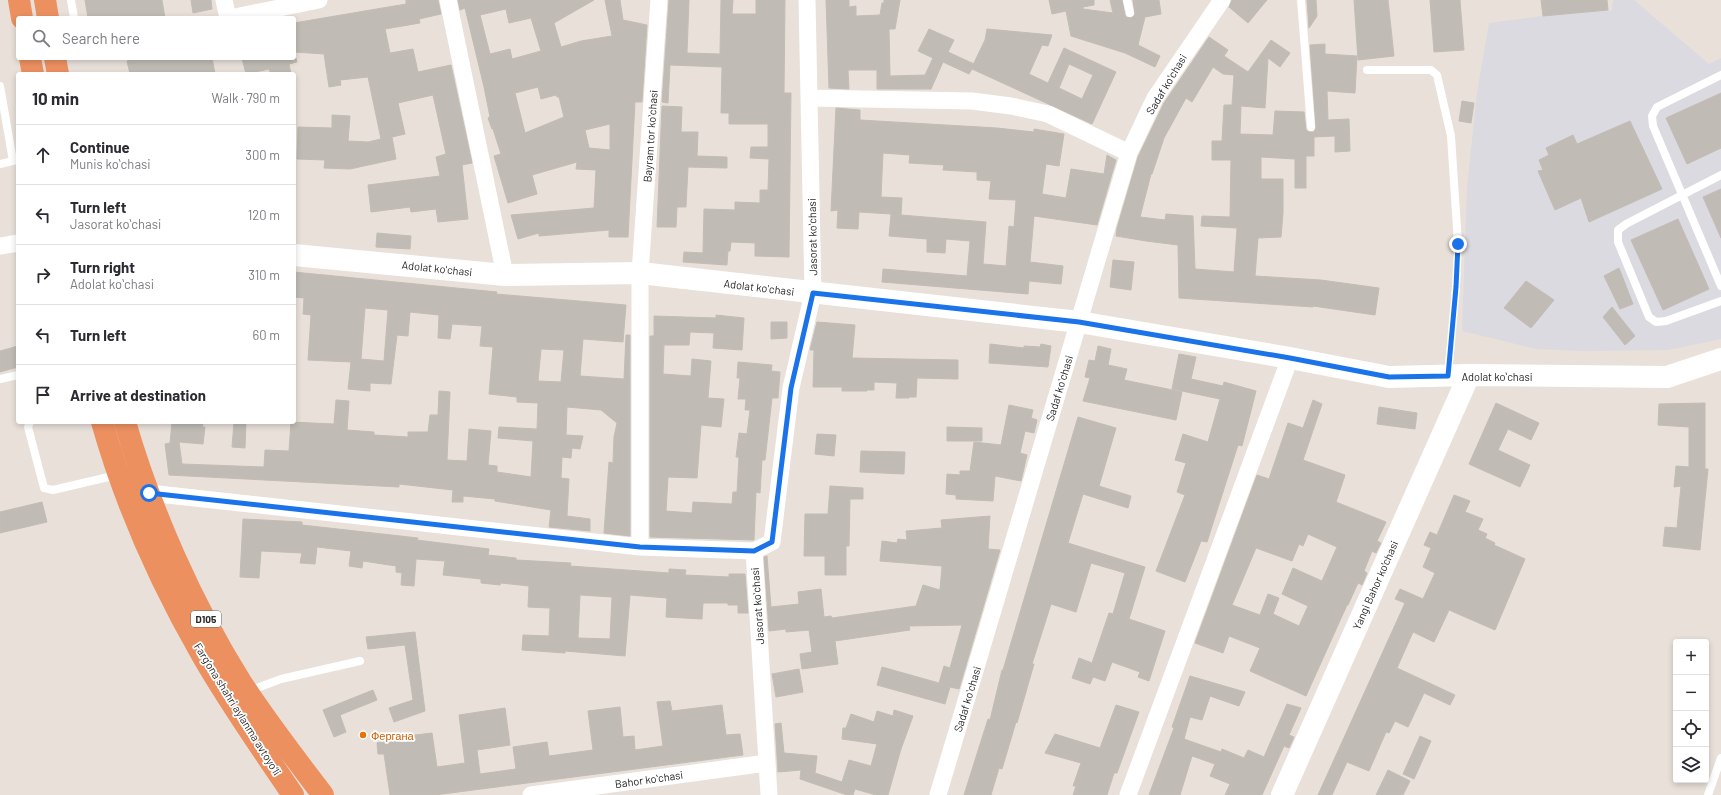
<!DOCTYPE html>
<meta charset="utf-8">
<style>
body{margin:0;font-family:Barlow,sans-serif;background:#f7f7f7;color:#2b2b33}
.controls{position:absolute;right:12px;bottom:12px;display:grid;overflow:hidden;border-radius:4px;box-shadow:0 2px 6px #0003}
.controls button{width:36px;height:36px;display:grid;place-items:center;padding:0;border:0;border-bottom:1px solid #e1e1e2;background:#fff;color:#2b2b33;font:20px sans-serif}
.stop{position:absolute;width:12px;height:12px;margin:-9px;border:3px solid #1a73e8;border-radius:50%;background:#fff}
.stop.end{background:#1a73e8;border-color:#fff;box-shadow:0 1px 4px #0008}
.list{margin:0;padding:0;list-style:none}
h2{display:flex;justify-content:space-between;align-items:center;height:52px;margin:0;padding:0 16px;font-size:17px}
h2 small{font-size:13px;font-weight:400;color:#7c7c81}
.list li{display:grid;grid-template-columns:26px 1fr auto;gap:12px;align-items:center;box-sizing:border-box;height:60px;padding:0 16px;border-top:1px solid #e1e1e2}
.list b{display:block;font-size:15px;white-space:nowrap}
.list p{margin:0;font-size:13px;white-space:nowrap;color:#7c7c81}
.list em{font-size:13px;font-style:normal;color:#7c7c81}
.icon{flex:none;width:22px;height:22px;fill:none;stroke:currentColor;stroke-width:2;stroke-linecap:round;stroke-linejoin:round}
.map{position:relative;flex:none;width:1721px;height:795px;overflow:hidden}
.search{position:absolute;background:#fff;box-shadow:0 2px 6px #0003;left:16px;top:16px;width:280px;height:44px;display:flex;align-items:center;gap:10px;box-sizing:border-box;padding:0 14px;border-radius:4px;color:#7c7c81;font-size:15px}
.panel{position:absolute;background:#fff;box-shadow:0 2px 6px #0003;left:16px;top:72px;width:280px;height:352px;border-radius:4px}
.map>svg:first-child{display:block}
.industrial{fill:#dbdae1}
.building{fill:#c0bcb5;stroke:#c3bcb4;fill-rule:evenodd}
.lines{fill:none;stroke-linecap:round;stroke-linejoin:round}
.lane{stroke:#fff;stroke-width:8}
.street{stroke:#fff;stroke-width:17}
.secondary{stroke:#fff;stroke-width:22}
.highway{stroke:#ed9060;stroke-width:22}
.route{stroke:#1a73e8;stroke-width:5}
.food-dot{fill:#e8710a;stroke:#fff;stroke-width:1.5}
.labels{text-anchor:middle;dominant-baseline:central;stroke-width:3.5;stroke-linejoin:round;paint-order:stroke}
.shield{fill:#fff;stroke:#686868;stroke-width:1}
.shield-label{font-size:10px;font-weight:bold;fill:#272727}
.street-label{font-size:11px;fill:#272727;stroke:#fff}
.food-label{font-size:11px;fill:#c56008;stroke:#fff;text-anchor:start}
</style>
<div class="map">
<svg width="1721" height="795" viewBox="0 0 1721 795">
<rect width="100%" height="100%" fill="#e8e0d9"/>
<!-- industrial -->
<path class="industrial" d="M1613 0H1634L1709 64 1721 58V339L1668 350 1582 351 1536 349 1462 331 1467 188 1477 93 1489 23 1543 16 1612 10Z"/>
<!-- building -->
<path class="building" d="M85 0H162L165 18H88Z
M191 0H211L212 9 193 13Z
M406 0H438L441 14 419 19 420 23 385 29 390 53 413 49 418 72 451 65 472 163 462 165 468 219 438 222 436 209 411 212 410 207 371 212 368 185 440 176 436 157 446 154 433 95 398 103 405 134 392 137 396 159 350 169 324 168 325 160 297 159 298 127 332 128V115L350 116 348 141 368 142 381 139 368 77 340 80 341 85 329 87 324 54 294 52V23L406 4Z
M458 0H594L554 23 561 47 581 41 612 36 605 0H620L623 20 647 25 642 102H635L628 237H609V230L539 236V233L518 239 511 215 594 208 596 170 576 169 577 162 532 175 537 194 508 203 494 156 501 154 493 129H492L488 118 490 117 484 87 465 8 460 10ZM506 9 509 23 531 18 541 51 512 59 510 49 490 54 480 15ZM538 87 541 99 556 95 557 97H559L564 117 525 133 515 93ZM610 124V150L589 148 585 130Z
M669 0H689L687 53 720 54 721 0H733L732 14H756V0H785L784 93H791L789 257 755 256V243L731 242 730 251H728L727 265 683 262 684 252 703 253 704 209 735 210V202L760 203V190H768L769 159 750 158 751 147H768V124H729V113H721L722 67 670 65 668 103 662 102Z
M826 0H849V7L856 6V16L880 15 882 3H884V0H900L895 29H889L890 76 925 75 933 58 918 51 929 29 954 40 948 52 974 64 972 67 985 40 987 29 1052 35 1048 46 1042 45 1029 74 1048 83 1064 48 1116 72 1092 124 972 69 969 74 943 62 931 89H877V70H848L849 89 829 88ZM1069 64 1093 75 1082 99 1059 88Z
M1049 0H1094V5L1083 7V9L1113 13 1110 0H1122L1125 15 1126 17 1131 18 1135 14 1133 0H1159L1161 14 1145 17 1138 45 1160 56 1155 67 1125 53 1071 36 1066 11 1052 14Z
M1232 0H1267L1248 23 1229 7Z
M1307 0H1316L1317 16 1309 28Z
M1354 0H1388L1394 56 1358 60Z
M1430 0H1460L1464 50 1434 52Z
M1541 0H1607L1608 10 1543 16Z
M1209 37 1228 50 1224 56 1248 72 1271 40 1290 53 1280 67 1268 58 1265 108 1241 106 1240 134 1273 135 1275 111 1304 112 1306 130 1309 132H1314L1316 127 1310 45 1325 44V54L1357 56 1355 93 1327 91 1328 120 1349 119 1350 151 1335 152V136L1314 137V156H1306V188H1295V159L1261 157V179H1283V213L1281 237 1258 238 1255 276 1321 280 1379 288 1375 315 1313 306V307L1179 298 1178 245 1146 241 1116 236 1117 228 1138 157 1164 103ZM1213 67 1223 74 1234 75 1232 105H1224L1222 141H1212V160H1231L1230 217 1202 216 1201 226 1237 228 1234 272 1195 269 1193 216 1166 214 1165 220 1140 217 1151 174H1152L1164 138 1186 98 1192 102Z
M142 58H212L215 74H130L127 61Z
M242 58H296L297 62 289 64 291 74H271L269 69 246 74Z
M1721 93V148L1687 164 1666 118Z
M1462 101 1474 103 1471 123 1459 121Z
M662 106 682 107 681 132H698L697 156 727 157V168L688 167 686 207H677L676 227H657Z
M836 108 860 110V120L997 128 1034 132V129L1064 134 1059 166 1046 164 1042 194 1066 198 1071 169 1104 174 1107 155 1116 160 1097 225 1034 216 1030 262 1063 266 1061 284 1029 281 1028 294 882 282 883 269 967 276 970 241 946 239 945 253 927 252V239L889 236 891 214 859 212 858 229 837 228 838 210 831 211ZM883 153 910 155 909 163 944 165 943 170 977 172V180L991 181 989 199 1016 200 1014 227 1009 226 1006 266 983 264 986 222 901 215 902 198 881 197Z
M1630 121 1662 189 1589 222 1581 198 1555 210 1538 171 1543 170 1539 160 1549 155 1546 148 1573 135 1577 144Z
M1721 189V238L1703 197Z
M1678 219 1709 289 1663 310 1631 240Z
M377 233 411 236 410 249 376 247Z
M1113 260 1134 262 1131 290 1110 287Z
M1619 268 1633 304 1620 309 1604 276Z
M294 272 497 292 496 294 626 305 623 342 583 339 580 376 624 379 626 335H630V536L604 533 609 462 613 463 614 437 617 423 601 410 567 407 566 435 583 436 580 449 572 448 571 458 562 457 561 478 569 479 567 516 590 519V531L549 527 551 510 495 501V499L463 496V502H452L453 490 399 484V487L169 475 165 444 170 443 172 422 203 424 202 427H205L203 444 179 442 182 464 264 467 265 450 289 451 291 422 334 424 336 400 349 401 347 430 374 432V435L408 437V432H428L430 415H438L439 391 450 392 447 460 467 461 469 429 491 431 488 465 497 466V472L531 477 533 441 498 438 499 427 537 429 538 403 517 402V397L489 394 493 347 480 346 482 326 452 324 450 339 438 338 439 315 410 312 408 336 397 335 391 384 370 383V391L348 389 351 362 308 360 311 315 303 314 304 298 294 297ZM365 308 388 310 384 361 361 359ZM541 349 564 350 561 382 538 381Z
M1526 281 1554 300 1531 328 1504 308Z
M1612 307 1635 336 1625 345 1603 317Z
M716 315 744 318 742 350 713 348 714 333 690 332 689 345H664L663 374 691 376 692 359 711 361 708 398 724 399 721 427 701 425 697 478 668 477 666 511 692 513 693 502 732 504 733 492H737L739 457H736L739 433 747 434 750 410H745L746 399H738L740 378H737L738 362 772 365 771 371 780 372 778 398H772L765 460H762L760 493 756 492 754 540 650 537V336H654V316L716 318Z
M771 322H787V338L771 339Z
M817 322 855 325 852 358 958 360V379L917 378 916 397H909V398H896L897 383 874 382V390H867V391H842V387H813L814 350H810Z
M990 344 1024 348V346L1040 347 1041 344 1051 346 1048 367 989 363Z
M18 346V367L0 372V351Z
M1098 346 1111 349 1108 365 1127 369 1124 380 1182 392 1176 420 1083 401 1090 378 1085 377 1089 360 1095 361Z
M1179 354 1196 357 1191 379 1223 386 1224 382 1256 391 1242 446 1238 445 1207 542 1201 541 1185 582 1156 571 1185 495 1177 492 1186 463 1175 460 1183 434 1208 442 1220 399 1172 389Z
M1313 400 1322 404 1303 460 1345 475 1336 502 1386 522 1377 541 1381 543 1376 553 1372 551 1364 571 1367 573 1362 585 1358 583 1348 605H1347L1306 696 1250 671 1260 648 1229 636 1223 653 1195 643 1257 475 1269 479 1288 423 1303 428ZM1308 534 1337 547 1322 581 1293 568 1282 594 1308 606 1299 626 1273 614 1279 598 1268 594 1260 615 1232 605 1256 548 1292 561 1299 544 1303 546Z
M1496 403 1539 423 1531 440 1508 429 1498 450 1530 465 1520 487 1469 464Z
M1705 403V469H1708L1700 550 1663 546 1665 527 1677 528 1681 486 1674 487 1676 466 1689 467V427L1658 425 1659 404Z
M1009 405 1033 410 1031 418 1037 420 1034 433 1025 431 1020 453 1027 455 1021 481 995 476 993 501 956 499V495L946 494 947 474 960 475V471H970L974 442 1001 445Z
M1379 407 1417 413 1415 429 1377 424Z
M1078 417 1116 428 1099 486 1131 496 1128 508 1083 494 1068 543 1145 567 1129 619 1165 631 1149 681 1138 677 1140 672 1112 662 1105 681 1093 677 1090 684 1072 678 1079 658 1092 663 1109 613 1113 614 1125 573 1091 563 1076 612 1051 604 1032 664H1034L1017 723 1016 722 1002 769 999 768 991 795H964L988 719 990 720 1002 670H1003Z
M234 422H246L245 448 232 447Z
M947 427 982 428V441H947Z
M817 434 836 435 834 456 815 454Z
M861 451 905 452 904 474 860 472Z
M830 486 863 488V499H850L849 546H846V575H825V556H804L805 514H828Z
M1454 495 1470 501 1465 512 1483 519 1478 530 1487 534 1485 538 1495 543 1494 545 1525 559 1495 630 1449 610 1434 642 1413 632 1397 668 1455 695 1450 705 1424 693 1408 727 1395 721 1389 733 1386 732 1369 771 1347 762 1332 795H1318L1405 603 1395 599 1400 589 1423 599 1435 573 1423 567 1431 548 1424 545 1430 532 1437 535Z
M42 502 47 522 0 533V512Z
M990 516 988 549 1000 550 959 689 950 687 945 704 877 685 882 667 939 683 944 666 950 668 962 625 909 626 910 630 835 641 838 664 802 669 800 654 812 652 809 630 786 632V629L769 631 764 557 767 556 771 607 799 604 798 592 821 589 824 617 831 616 832 618 916 606 923 585 940 590 942 566 880 561 882 541 897 543 898 539 907 540 906 531 942 528 941 520Z
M243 519 302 522V525L418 538 417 540 489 549 488 555 516 558V560L571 563 570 566 669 573V569L686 570 685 575 729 577V574H745L748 613H738V605H728V603H703L702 619 666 617 667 598 630 595 625 656 565 651V653L522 650 523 635 549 636 550 608 528 607 529 586 501 583 500 585 481 583V579L443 575 445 561 416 559 414 586 401 585 402 573 396 572V566L363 561 362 568 349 566 351 551 317 547 315 564 300 563 302 553 261 551 259 578 240 577ZM580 595 612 597 610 639 578 638Z
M415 632 425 711 394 722 389 708 413 700 405 645 368 649 366 637Z
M799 669 803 692 776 697 772 674Z
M1190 676 1245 692 1239 706 1210 696 1202 720 1190 717 1184 739 1221 752 1222 749 1244 758 1248 750 1264 757 1287 704 1301 708 1289 735 1294 737 1289 748 1284 746 1262 795H1225L1230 784 1210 776 1215 764 1192 756 1180 795H1149L1174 728 1172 727Z
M373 690 377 700 340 715 346 732 334 737 323 710Z
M670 701 672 711 722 705 726 735 740 734 743 755 435 795H390L384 754H378L377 743 399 737 432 733 437 767 465 763 459 715 505 708 510 745 477 750 480 774 516 769 513 747 547 742 549 756 593 750 588 711 620 707 623 737 634 736 635 750 663 746 657 702Z
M1116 705 1139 712 1117 773H1114L1107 795H1073L1076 786H1073L1081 763 1045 753 1055 734 1100 748Z
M894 710 913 716 901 749 888 795H876L855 789 853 795H847L800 779 801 770 778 772 775 724 781 723 784 753 817 756 815 773 842 782 849 760 871 766 877 744 842 739 843 728H846L851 714 874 722 877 711 893 716Z
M1420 736 1431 741 1414 779 1403 774Z
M1388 770 1410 781 1403 795H1376Z"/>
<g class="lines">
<!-- lane -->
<path class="lane" d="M71 0 74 18
M1127 0 1130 13
M1301 0 1311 127
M1367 70H1431L1437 75 1451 136 1458 244 1456 287 1448 375
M1721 75 1657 107 1652 116 1653 126 1721 286
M0 86 13 161
M0 164 17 160
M1721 175 1626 224 1618 230V242L1649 317 1656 322 1666 321 1721 301
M0 379 18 375
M30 422 28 427 44 488 53 490 117 475
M249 691 281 679 360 661
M1708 795 1721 758"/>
<!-- street -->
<path class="street" d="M224 0 228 18
M448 0 505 275
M230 18 319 0
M809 98 972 101 1011 106 1048 114 1129 153
M0 246 18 243
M149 493 640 547 754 551 772 542 791 388 813 293 807 0
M640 547V273L659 0
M754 551 769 795
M531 795 767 763
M938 795 1129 153 1155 98 1222 0
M1128 795 1290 358"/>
<!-- secondary -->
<path class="secondary" d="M294 255 505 275 640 273 1079 322 1290 358 1389 377 1469 375 1667 377 1721 359
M1282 795 1469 375"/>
<!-- highway -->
<path class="highway" d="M19 0 22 18
M45 0 48 18
M30 58 33 74
M55 58 58 74
M102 422C125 503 160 582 202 655 230 704 262 749 293 795
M125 422C151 511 192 604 241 682 266 721 295 758 323 795"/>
</g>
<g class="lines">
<!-- route -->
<path class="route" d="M149 493 640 547 754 551 772 542 791 388 813 293 1079 322 1290 358 1389 377 1448 376 1456 287 1458 244"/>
</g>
<!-- markers -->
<circle class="food-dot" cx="363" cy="735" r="4"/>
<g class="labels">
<!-- shield labels -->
<rect class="shield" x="191" y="611" width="30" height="16" rx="3"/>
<g class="shield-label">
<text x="206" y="619">D105</text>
</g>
<!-- street labels -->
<g class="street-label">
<text transform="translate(1166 84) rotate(-59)">Sadaf koʻchasi</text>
<text transform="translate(650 136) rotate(-86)">Bayram tor koʻchasi</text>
<text transform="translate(812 237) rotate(-91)">Jasorat koʻchasi</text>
<text transform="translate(437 268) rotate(6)">Adolat koʻchasi</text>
<text transform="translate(759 287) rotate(7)">Adolat koʻchasi</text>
<text x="1497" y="376">Adolat koʻchasi</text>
<text transform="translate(1059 388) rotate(-73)">Sadaf koʻchasi</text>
<text transform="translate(1375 585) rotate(-66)">Yangi Bahor ko'chasi</text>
<text transform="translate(757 606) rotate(-94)">Jasorat koʻchasi</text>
<text transform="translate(967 699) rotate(-73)">Sadaf koʻchasi</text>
<text transform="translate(238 709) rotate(58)">Farg‘ona shahri aylanma avtoyo‘li</text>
<text transform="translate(649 779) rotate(-8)">Bahor koʻchasi</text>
</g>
<!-- food labels -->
<g class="food-label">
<text x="371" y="735">Фергана</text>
</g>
</g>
</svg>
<div class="controls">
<button>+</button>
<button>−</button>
<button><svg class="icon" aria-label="locate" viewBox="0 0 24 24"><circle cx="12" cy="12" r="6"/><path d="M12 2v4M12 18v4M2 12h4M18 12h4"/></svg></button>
<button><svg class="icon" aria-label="layers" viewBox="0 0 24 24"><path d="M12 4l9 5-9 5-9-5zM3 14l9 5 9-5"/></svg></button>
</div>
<div class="stop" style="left:149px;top:493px"></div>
<div class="stop end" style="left:1458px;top:244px"></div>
<div class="search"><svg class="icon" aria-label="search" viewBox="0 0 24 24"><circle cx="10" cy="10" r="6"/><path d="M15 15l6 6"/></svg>Search here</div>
<section class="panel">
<h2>10 min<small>Walk · 790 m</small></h2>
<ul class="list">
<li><svg class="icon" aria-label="ahead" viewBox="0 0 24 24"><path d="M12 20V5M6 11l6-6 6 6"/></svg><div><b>Continue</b><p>Munis koʻchasi</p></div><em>300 m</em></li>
<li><svg class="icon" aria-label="left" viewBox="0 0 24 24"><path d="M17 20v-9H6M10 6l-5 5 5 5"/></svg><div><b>Turn left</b><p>Jasorat koʻchasi</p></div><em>120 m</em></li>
<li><svg class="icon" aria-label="right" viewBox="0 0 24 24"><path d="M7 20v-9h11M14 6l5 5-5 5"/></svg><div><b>Turn right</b><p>Adolat koʻchasi</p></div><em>310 m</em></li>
<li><svg class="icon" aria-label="left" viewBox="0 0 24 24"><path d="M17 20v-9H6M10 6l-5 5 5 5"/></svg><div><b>Turn left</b></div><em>60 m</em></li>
<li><svg class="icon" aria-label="arrive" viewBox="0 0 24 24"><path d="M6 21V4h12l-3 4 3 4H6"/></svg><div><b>Arrive at destination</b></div></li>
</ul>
</section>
</div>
